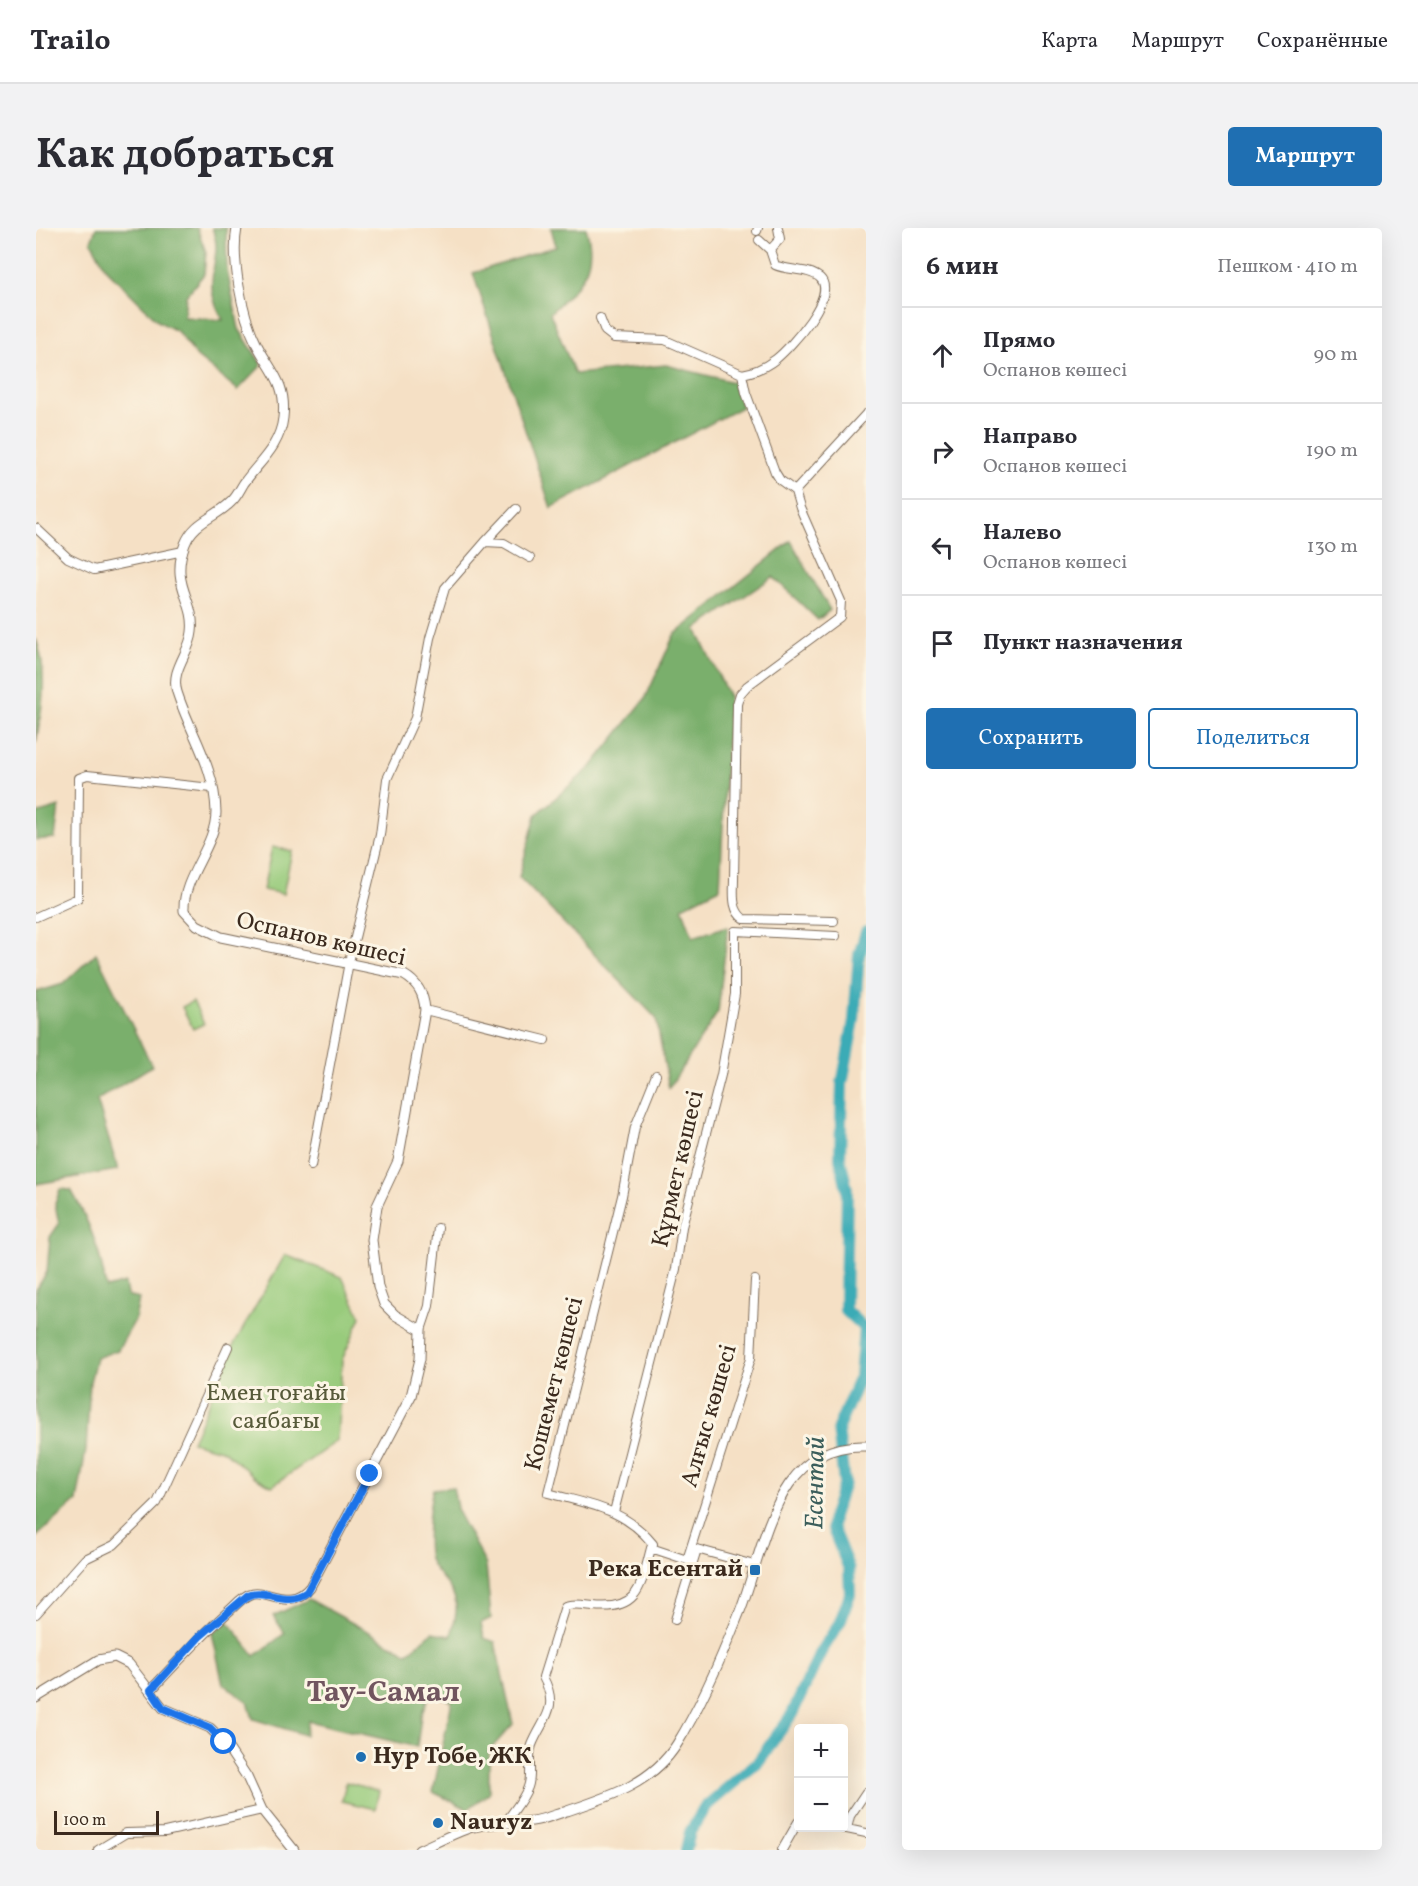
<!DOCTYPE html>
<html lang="ru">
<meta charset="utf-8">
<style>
body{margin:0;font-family:Vollkorn,serif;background:#f2f2f3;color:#2b2b33}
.controls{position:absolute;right:18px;bottom:18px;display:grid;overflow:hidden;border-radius:6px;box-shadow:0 6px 24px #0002}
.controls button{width:54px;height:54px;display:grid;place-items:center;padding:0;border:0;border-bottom:2px solid #e1e1e2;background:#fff;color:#2b2b33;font:30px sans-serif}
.scale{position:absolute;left:18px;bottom:15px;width:105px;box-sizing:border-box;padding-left:6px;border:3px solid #3b2a1e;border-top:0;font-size:16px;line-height:21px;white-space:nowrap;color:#3b2a1e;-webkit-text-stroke:4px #fcf5e5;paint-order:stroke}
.stop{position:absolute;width:18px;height:18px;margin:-14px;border:4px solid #1a73e8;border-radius:50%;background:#fff}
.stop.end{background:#1a73e8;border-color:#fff;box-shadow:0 2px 6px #0008}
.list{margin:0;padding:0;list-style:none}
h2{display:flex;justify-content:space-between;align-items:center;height:78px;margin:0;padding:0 24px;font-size:26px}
h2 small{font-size:20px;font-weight:400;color:#7c7c81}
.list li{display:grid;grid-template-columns:39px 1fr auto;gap:18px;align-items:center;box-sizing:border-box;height:96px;padding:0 24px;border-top:2px solid #e1e1e2}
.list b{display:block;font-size:22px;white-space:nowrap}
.list p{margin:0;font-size:20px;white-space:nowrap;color:#7c7c81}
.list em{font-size:20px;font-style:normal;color:#7c7c81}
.actions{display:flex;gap:12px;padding:18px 24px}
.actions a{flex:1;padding:14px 0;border:2px solid #1f6fb2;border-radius:6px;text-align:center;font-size:21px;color:#1f6fb2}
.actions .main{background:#1f6fb2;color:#fff}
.icon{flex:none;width:33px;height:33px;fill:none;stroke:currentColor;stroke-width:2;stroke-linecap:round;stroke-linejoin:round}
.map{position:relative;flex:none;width:830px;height:1622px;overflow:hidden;border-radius:6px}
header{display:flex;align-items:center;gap:36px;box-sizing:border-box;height:84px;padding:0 30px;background:#fff;border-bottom:2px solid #e1e1e2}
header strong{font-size:28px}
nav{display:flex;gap:33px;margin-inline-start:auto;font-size:21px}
.intro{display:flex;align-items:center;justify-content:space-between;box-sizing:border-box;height:144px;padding:0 36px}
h1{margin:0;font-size:42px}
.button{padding:15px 27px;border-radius:6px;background:#1f6fb2;color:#fff;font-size:21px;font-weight:700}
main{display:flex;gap:36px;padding:0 36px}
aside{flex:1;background:#fff;border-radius:6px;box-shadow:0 6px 24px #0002}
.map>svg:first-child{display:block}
.green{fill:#98cb7c;stroke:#6a7a4d;stroke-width:1.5}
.forest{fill:#7aaf6c;stroke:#5a6c45;stroke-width:1.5}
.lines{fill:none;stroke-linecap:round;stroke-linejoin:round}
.river{stroke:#3aabb6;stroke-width:12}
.minor-casing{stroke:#7c6a58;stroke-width:10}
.tertiary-casing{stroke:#7c6a58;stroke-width:11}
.minor{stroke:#fff;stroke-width:8}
.tertiary{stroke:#fff;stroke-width:9}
.route{stroke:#1a73e8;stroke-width:8}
.poi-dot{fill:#1f6fb2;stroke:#fcf5e5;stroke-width:2}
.labels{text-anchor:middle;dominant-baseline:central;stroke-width:6;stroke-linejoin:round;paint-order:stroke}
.street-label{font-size:24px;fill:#3b2a1e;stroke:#fcf5e5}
.park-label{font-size:24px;fill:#575a3a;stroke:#fcf5e5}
.poi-label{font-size:24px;font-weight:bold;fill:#3b2a1e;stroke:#fcf5e5;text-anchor:start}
.water-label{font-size:26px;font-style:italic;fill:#3b5e5b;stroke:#fcf5e5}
.district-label{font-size:30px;font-weight:bold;fill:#71555f;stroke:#fcf5e5}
</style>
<header>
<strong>Trailo</strong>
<nav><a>Карта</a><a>Маршрут</a><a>Сохранённые</a></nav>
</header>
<div class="intro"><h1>Как добраться</h1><a class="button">Маршрут</a></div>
<main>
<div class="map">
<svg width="830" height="1622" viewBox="0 0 830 1622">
<rect width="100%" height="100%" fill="#fcf5e5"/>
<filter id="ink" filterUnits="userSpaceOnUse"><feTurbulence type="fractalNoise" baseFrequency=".0167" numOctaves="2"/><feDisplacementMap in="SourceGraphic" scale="12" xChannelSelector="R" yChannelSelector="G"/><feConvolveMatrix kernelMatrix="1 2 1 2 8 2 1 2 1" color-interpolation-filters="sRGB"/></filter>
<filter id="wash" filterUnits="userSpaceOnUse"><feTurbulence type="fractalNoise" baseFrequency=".008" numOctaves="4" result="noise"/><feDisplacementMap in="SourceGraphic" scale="24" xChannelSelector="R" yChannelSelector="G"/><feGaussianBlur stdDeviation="1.35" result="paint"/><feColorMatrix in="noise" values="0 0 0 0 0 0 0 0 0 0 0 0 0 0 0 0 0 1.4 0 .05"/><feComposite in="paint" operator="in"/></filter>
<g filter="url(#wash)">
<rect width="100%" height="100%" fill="#f5e0c5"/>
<!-- green -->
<path class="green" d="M236 619 256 623 247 666 227 662Z
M157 773 168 796 157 801 146 779Z
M249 1027 306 1049 325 1089 306 1132 301 1213 236 1258 219 1249 188 1223 156 1214 197 1118Z
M310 1554 343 1563 339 1581 306 1573Z"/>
<!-- forest -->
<path class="forest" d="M60 0H161L170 24 168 46 150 68 148 89 187 92C182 81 175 70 176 56 176 34 185 22 176 0H190L191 42 203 101 226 137 202 162 161 129 141 103 123 94 70 41 55 13Z
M515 0H550C563 40 542 59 514 85L539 146 630 137 697 154 706 179 515 280 437 45 520 18Z
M755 313 794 382 782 392 737 349 660 401 693 469 684 660 646 679 657 709 692 698 682 784 633 860 620 790 483 649 500 587 555 539 609 471 638 407Z
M0 411C13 444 6 481 0 515Z
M23 579 19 610 0 612V586Z
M60 725 116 838 61 872 82 942 0 956V764L27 756Z
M24 961 35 962C54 994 65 1024 70 1060L89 1055 91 1067 103 1071 99 1092 82 1122 60 1130 54 1154 50 1222 41 1273 0 1309V1062L11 1044 14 1009 23 996 19 976Z
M417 1259 422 1285 450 1337 455 1390 445 1395 448 1410 459 1414 477 1496 453 1523V1565L432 1581 397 1564 416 1473 394 1465 385 1488 381 1519 272 1493 269 1507 217 1491 212 1474 187 1456 176 1405 192 1393 219 1428 249 1405 237 1388 273 1371 371 1425 397 1404 415 1408C422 1382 425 1370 405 1349 401 1344 394 1337 393 1330 389 1315 393 1276 397 1261Z"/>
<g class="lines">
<!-- river -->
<path class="river" d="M650 1622 654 1604 669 1579 722 1534 756 1486 785 1424 804 1394 814 1366 813 1341 796 1299 797 1288 808 1255 802 1200 824 1149 828 1100 809 1082 811 961 804 930 806 856 818 792 823 727 830 704"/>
</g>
</g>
<g filter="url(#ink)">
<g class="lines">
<!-- minor casing -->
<g class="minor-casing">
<path id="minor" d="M721 3 722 0
M734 22 744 11 742 0
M564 90 569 103 578 110 629 112 706 146C718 144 731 138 740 131 755 119 802 67 784 50 773 40 751 43 739 37L734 22 723 12
M706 146 710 165 739 244 744 252 759 263
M0 300 32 330 58 342 147 323
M449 314 480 281
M0 689 42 670 43 550 51 547 176 560
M798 693 708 691C695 682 698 665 698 651L701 476 704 466 711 458 804 389 805 373 764 280 759 263 830 186
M389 782 509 812
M620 847 599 899 586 968 512 1265C554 1277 588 1280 617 1316L615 1320 651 1332 715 1130 719 1052
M275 938 313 734 344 607 351 551 379 490 394 410 409 360 449 314 468 315 494 330
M385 1102 393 1078 402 1000
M578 1284 640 1041 646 999 685 847 699 766V703L800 708
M657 1320 718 1337
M0 1386 49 1331 78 1317 121 1275 192 1119
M639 1392 661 1321
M470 1594C477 1583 488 1571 492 1559 497 1546 491 1531 496 1517 507 1490 524 1481 507 1449L529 1378C538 1375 548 1377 557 1378 603 1383 605 1358 615 1320
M804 1600 811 1601 814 1588 830 1564
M811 1601 830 1605
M62 1622 90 1605 129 1604 226 1582
M746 1622 762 1594"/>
</g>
<!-- tertiary casing -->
<g class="tertiary-casing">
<path id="tertiary" d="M115 1462C140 1435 165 1408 193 1383 199 1378 206 1369 214 1366 228 1359 254 1384 274 1359L375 1168 384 1131 385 1102 359 1087 348 1076 342 1059 336 1012 341 978 362 933 389 782C388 766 382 755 368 747L185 709 161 697 148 683C146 649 180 619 180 584 179 539 154 505 141 464 134 442 154 425 156 404 160 372 133 357 149 316 158 293 179 290 195 274 201 269 204 261 208 255 223 234 244 218 247 190 251 154 234 143 220 115 206 87 195 31 201 0
M0 1470 62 1432 79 1429 93 1436 127 1480 174 1500 188 1514 211 1549 226 1582 258 1622
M383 1622C399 1615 416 1606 433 1600 453 1594 476 1596 496 1593 508 1592 520 1586 531 1583 573 1569 617 1555 641 1516 666 1476 685 1431 702 1388 729 1324 736 1214 830 1218"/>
</g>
<!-- minor -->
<use href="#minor" class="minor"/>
<!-- tertiary -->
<use href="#tertiary" class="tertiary"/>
</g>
</g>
<g class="lines" filter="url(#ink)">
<!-- route -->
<path class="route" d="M188 1514 174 1500 127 1480 115 1462 163 1409 211 1368C227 1358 250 1380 271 1364L334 1246"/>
</g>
<!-- markers -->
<g class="poi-dot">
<rect x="713" y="1336" width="12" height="12" rx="3"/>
<circle cx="325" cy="1529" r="6"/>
<circle cx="402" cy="1595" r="6"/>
</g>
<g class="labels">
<!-- street labels -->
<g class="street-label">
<text transform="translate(285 712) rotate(13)">Оспанов көшесі</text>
<text transform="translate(643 941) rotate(-77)">Құрмет көшесі</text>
<text transform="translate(519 1156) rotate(-76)">Кошемет көшесі</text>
<text transform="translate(674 1188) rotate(-74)">Алғыс көшесі</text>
</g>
<!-- park labels -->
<g class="park-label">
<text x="240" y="1166">Емен тоғайы<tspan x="240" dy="28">саябағы</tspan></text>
</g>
<!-- poi labels -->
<g class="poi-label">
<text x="707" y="1342" text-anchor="end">Река Есентай</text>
<text x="337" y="1529">Нур Тобе, ЖК</text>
<text x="414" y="1595">Nauryz</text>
</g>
<!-- water labels -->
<g class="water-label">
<text transform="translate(780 1255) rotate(-89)">Есентай</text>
</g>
<!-- district labels -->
<g class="district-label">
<text x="347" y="1465">Тау-Самал</text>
</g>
</g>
</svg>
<div class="controls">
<button>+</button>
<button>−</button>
</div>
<div class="scale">100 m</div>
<div class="stop" style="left:188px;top:1514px"></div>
<div class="stop end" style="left:334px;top:1246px"></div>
</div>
<aside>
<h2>6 мин<small>Пешком · 410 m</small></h2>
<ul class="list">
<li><svg class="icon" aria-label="ahead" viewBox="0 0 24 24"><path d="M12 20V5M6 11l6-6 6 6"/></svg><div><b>Прямо</b><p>Оспанов көшесі</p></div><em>90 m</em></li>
<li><svg class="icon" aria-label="right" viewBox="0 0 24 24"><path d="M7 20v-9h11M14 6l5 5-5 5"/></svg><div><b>Направо</b><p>Оспанов көшесі</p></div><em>190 m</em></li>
<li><svg class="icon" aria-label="left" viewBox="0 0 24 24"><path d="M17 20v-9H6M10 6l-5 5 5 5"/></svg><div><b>Налево</b><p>Оспанов көшесі</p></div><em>130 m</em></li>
<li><svg class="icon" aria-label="arrive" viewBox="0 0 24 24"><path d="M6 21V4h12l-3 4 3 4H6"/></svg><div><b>Пункт назначения</b></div></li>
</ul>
<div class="actions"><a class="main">Сохранить</a><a>Поделиться</a></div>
</aside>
</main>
